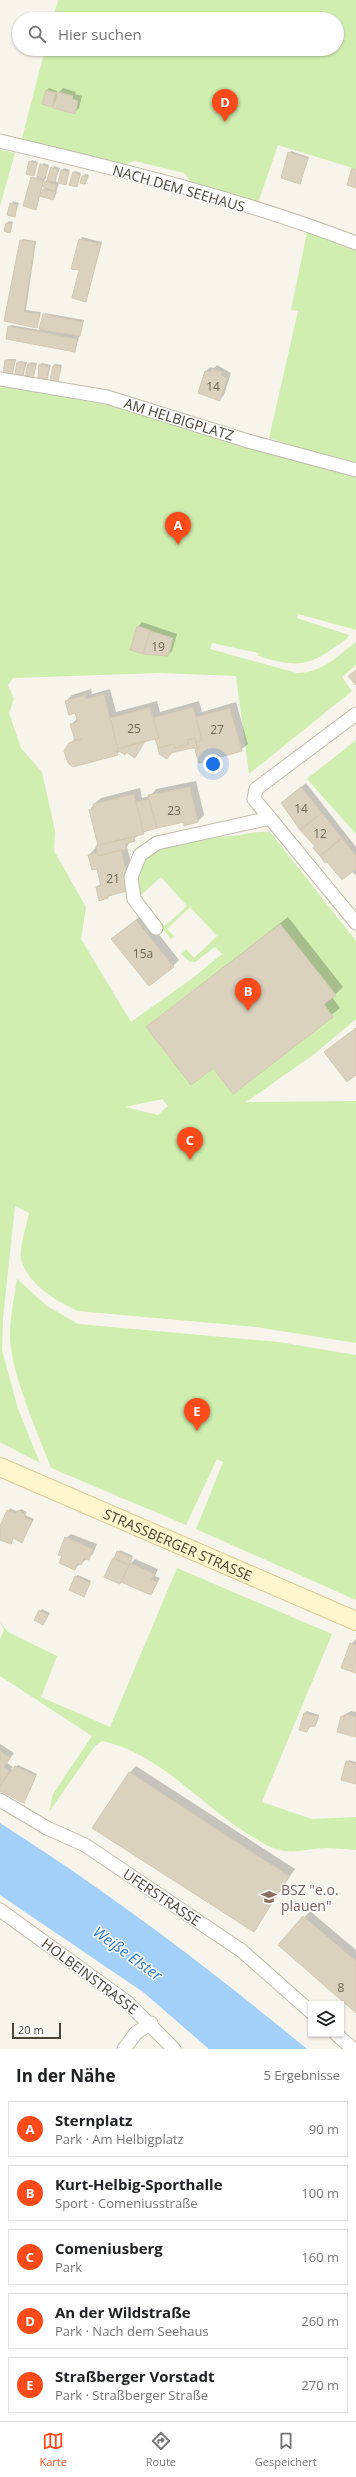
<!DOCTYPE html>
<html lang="de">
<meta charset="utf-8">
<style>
body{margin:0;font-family:"Open Sans",sans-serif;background:#f2f2f2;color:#202124}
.controls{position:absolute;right:12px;bottom:12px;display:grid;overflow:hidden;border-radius:0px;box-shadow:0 1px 3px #0004}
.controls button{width:36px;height:36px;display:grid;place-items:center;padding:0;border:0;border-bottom:1px solid #e0e0e0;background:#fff;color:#202124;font:20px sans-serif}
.scale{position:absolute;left:12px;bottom:10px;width:49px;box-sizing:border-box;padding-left:4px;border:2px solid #4c4537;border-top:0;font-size:11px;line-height:14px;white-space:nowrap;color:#4c4537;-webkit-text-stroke:3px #fff;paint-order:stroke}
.you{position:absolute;left:213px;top:764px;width:14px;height:14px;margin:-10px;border:3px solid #fff;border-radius:50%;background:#1a73e8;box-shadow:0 0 0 6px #1a73e833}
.badge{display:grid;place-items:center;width:26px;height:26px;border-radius:50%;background:#ff4a1a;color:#fff;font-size:13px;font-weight:700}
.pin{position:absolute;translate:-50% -33px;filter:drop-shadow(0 1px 2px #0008)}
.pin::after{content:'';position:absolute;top:21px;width:14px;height:12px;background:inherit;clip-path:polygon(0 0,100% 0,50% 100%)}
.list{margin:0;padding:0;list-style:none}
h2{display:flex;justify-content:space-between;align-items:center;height:52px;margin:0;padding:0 16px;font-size:17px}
h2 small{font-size:13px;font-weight:400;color:#757577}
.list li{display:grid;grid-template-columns:26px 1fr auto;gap:12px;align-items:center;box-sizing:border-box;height:56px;margin:0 8px 8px;padding:0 8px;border:1px solid #e0e0e0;border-radius:0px}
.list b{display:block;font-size:15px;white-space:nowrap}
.list p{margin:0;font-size:13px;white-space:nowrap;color:#757577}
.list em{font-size:13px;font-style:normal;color:#757577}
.icon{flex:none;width:22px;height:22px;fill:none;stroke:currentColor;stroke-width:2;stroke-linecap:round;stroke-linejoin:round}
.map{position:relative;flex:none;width:356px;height:2049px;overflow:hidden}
.search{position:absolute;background:#fff;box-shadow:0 1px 3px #0004;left:12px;right:12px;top:12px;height:44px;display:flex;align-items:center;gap:10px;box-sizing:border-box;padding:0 14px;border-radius:22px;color:#757577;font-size:15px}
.sheet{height:372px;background:#fff}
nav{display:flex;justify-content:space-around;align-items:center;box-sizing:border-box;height:56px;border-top:1px solid #e0e0e0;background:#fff;font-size:11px;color:#757577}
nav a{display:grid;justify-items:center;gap:2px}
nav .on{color:#ff4a1a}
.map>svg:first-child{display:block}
.green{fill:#cfeeb0;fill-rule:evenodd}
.water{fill:#a3d0f8}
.shadow{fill:#0003}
.building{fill:#dad1bf;stroke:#d5c9b1}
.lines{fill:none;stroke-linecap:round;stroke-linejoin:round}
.street-casing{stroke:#c3bdac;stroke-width:15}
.secondary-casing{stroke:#dbcc97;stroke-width:20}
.street{stroke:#fff;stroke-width:13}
.secondary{stroke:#fff6cd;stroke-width:18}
.labels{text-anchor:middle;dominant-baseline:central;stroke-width:3;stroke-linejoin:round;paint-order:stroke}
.number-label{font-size:12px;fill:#706859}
.street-label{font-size:14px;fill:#4c4537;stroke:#fff}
.education-label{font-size:14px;fill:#785e54;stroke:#fff;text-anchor:start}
.water-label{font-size:15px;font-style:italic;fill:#2477c5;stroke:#fff}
</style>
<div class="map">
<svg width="356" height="2049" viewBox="0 0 356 2049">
<rect width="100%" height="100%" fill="#f7f4eb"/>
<!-- green -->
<path class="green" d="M58 0H356V169L278 145 258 203 195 186 184 173 135 161 119 166 21 142 45 49H337V19H53Z
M0 150 15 153 0 206Z
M307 232 356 251V465L269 438 298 311 291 310Z
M0 385 129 409 356 477V630L298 614 297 618 349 635C346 641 338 645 332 649 304 669 289 665 258 656V653L212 643 210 649 297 673C322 673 337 656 356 642V665L342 677 352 691 249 774 236 676 160 673 13 678 8 685 14 699 9 713 21 748 42 772 55 831 54 851 86 907 81 939 131 1022 194 977 222 954 215 947 195 962H190L181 954 186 949 194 958 217 936 190 907 167 929 175 937 171 939 155 919 157 918 165 926 187 906 161 877 140 896 148 905 146 906C131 888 136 860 157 848 176 838 213 838 234 836 246 834 258 831 270 832L356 941V1019L313 1055 246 1102 356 1101V1343L256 1327 78 1311C56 1301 28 1285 21 1259 19 1250 27 1223 29 1213L15 1206 3 1318 2 1350 18 1409 40 1463 0 1442ZM162 1099 168 1106 158 1115 125 1107Z
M356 740V834L307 779Z
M17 1279 47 1306 78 1324 279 1342 356 1355V1600L196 1529 223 1462 217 1459 186 1525 51 1468C38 1433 10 1372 10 1336 10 1318 14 1297 17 1279Z
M177 1568 332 1634 262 1802 312 1819 356 1817V1850C346 1849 336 1848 326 1848 310 1848 295 1854 280 1850 268 1847 258 1840 248 1834 198 1803 161 1754 102 1741L95 1746 49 1812 53 1794 92 1736 0 1676V1639L4 1630 0 1622 8 1632 57 1656 41 1697 110 1727Z"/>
<!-- water -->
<path class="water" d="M0 1823C107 1891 209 1968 307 2049H209L143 1992 0 1895Z"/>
<!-- shadow -->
<path class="shadow" d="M49 88 57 91 56 95 63 88 76 92 75 94 82 96 79 108 74 113 56 101 52 106 47 90Z
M291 151 309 157 300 183 289 153Z
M32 160 38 162 34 175 30 162Z
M43 163 49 165 41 192 46 187V181L54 166 60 168 55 181 59 183 55 197 53 199 40 195 36 209 32 178 38 177Z
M64 168 70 170 65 184 62 170Z
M75 171 81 173 77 186 73 173Z
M85 174 89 175 85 183 83 176Z
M13 201 19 203 14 216 8 215Z
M9 221 13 222 10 231 7 223Z
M82 237 102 242 86 301 80 269 73 268Z
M23 239 36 241 26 310 41 312 37 327 6 321Z
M45 313 84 320 75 351 9 327 11 325 40 330Z
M8 359H16L12 375 6 361Z
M20 361 27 362 23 375 18 363Z
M31 362 37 363 33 377 29 364Z
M42 363 51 365 47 380 40 365Z
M55 364 62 365 58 381 53 366Z
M217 365 231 373 224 395 220 399 199 393 206 371 210 367 214 368Z
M142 622 177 634 172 651 168 655 131 649 138 627Z
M91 689 92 694 110 689 116 712 157 701 160 712 199 701 202 712 236 702 248 744 241 750H196L198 748 192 747 173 752 167 758 156 737 145 740 124 754 120 751 117 754 70 744 75 738 71 724 78 718 76 712 66 701 72 695Z
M196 781 204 815 198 821H184L147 830 130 841 127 847 136 883 108 897 97 887 101 883 97 868 89 855 98 845 90 810 94 804 101 798 140 788 142 798 150 796 156 789Z
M306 783 356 847V875L316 846 287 799Z
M143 914 179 960 173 966 119 933Z
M288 917 343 987 332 997 340 1008 234 1093 213 1067 147 1027Z
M10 1508 18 1512 21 1509 27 1512 25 1515 34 1519 22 1542 14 1538 10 1543 0 1538V1533Z
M71 1534 97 1544 93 1554 74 1569 66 1538Z
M120 1550 133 1556 130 1564 135 1559 158 1569 155 1576 160 1578 151 1594 122 1581 120 1583 118 1552Z
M78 1575 91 1581 84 1596 76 1576Z
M42 1609 50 1613 45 1622 35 1620Z
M356 1639V1672L351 1644Z
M307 1711 319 1715 317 1723 310 1726 307 1731 305 1713Z
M351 1711 356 1712V1735L342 1716Z
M0 1744 14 1753 7 1763 13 1767 11 1769 14 1771 18 1765 37 1774 24 1801 0 1790Z
M349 1760 356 1762V1783L347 1762Z
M136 1766 295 1869 253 1931 129 1773Z
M310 1911 356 1950V2011L279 1945Z"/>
<!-- building -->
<path class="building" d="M46 90 56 93 52 107 42 104Z
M58 92 73 96 72 99 78 101 75 114 53 108Z
M288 152 308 158 300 184 281 178Z
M29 161 37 164 34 176 26 174Z
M40 164 48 167 45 179 37 177Z
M51 167 58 170 55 182 47 180Z
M352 168 356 170V188L347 185Z
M61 170 69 172 66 185 58 183Z
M73 172 80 175 77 187 69 185Z
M82 176 88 177 85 184 80 183Z
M31 177 43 181 36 210 23 206Z
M45 181 57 185 55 191 43 187Z
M43 189 55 192 53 200 40 196Z
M10 203 17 205 15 217 7 215Z
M6 223 12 224 10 233 4 231Z
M79 239 101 244 86 302 72 298 79 270 71 269Z
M20 240 35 242 24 312 40 314 37 328 4 321Z
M43 314 83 322 80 336 39 329Z
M8 326 77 339 75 352 6 339Z
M5 360 15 361 12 376 3 375Z
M17 362 25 363 23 377 15 375Z
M28 364 36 365 33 378 25 377Z
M39 364 49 367 47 381 38 379Z
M53 366 61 367 58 382 50 381Z
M212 369 222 372 221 375 227 378 220 401 198 393 205 371 211 372Z
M137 626 150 630 143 654 130 650Z
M150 631 173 638 168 656 143 654Z
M356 670V685L348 676Z
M104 694 118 749H116L118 755 73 767 68 763 64 751 69 743 82 739 75 740 70 724 78 722 75 713 69 715 65 701 85 695 86 699Z
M150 707 159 738 118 749 110 718Z
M193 707 202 740 196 742 195 738 187 740 189 744 175 748 174 744 158 748 155 738H159L153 718Z
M230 708 242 751 199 763 195 750 198 749 196 742 202 740 196 717Z
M195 738 198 749 192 748 171 753 167 759 159 754 158 748 174 744 175 748 189 744 187 740Z
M145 741 135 758 126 752 125 755 116 749Z
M190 787 198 822 184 826V822L157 828 148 795Z
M301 787 322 813 300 830 281 803Z
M134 794 144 834 98 845 89 810 94 808 93 804Z
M149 799 157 828 143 832 136 802Z
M322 813 342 838 320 856 313 848 315 846 300 830Z
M134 837 135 841 125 844 127 849 98 856 96 846Z
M342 838 356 856V869L342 880 327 862 325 863 320 856Z
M121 850 131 890 108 896V898L99 901 96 887 101 886 97 869 92 870 88 855 97 853 98 856Z
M136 920 174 967 149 986 111 939Z
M280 924 336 995 324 1004 333 1017 233 1094 213 1068 191 1085 146 1027Z
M356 1028V1075L347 1082 324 1052Z
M7 1510 16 1514 18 1510 25 1514 24 1517 32 1521 22 1543 13 1538 11 1544 0 1540V1526Z
M65 1537 93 1549 89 1560 84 1558 81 1565 77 1563 75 1570 59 1563 62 1556 58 1555Z
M117 1551 132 1558 129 1565 114 1559Z
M113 1558 129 1565 120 1584 104 1577Z
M130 1563 154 1574 151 1580 157 1582 151 1595 121 1582Z
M75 1576 90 1583 84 1597 69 1590Z
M39 1610 48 1615 43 1625 34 1620Z
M350 1643 356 1645V1673L341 1668Z
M304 1713 318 1717 315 1726 309 1727 307 1732 299 1730Z
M346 1714 356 1717V1737L337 1732 341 1716 345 1717Z
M0 1751 10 1758 4 1767 9 1771 0 1786Z
M346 1761 356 1764V1784L341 1780Z
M15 1766 36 1776 24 1803 0 1791V1786Z
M129 1772 289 1876 254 1932 92 1828Z
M303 1916 356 1961V2013L278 1945Z"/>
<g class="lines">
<!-- street casing -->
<g class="street-casing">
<path id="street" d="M0 141C119 169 242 199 356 243
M0 379 107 397 248 441 356 470
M270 818 254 799 256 789 356 714
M156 928 134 899 131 877 140 855 157 843 270 818 356 923
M0 1800 47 1828 85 1845 242 1951 311 2012
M0 1910 127 2002 174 2049
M336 2034 353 2049
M124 2049 136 2033 151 2023"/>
</g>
<!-- secondary casing -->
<g class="secondary-casing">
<g id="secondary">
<path id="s1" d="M0 1467 356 1621"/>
</g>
</g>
<!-- street -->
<use href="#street" class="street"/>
<!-- secondary -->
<use href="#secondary" class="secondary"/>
</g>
<!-- icons -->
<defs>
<g id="school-bare" transform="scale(1.2)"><path d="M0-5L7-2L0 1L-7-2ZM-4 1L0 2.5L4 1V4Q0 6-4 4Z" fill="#8d6e63" stroke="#fff" stroke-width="2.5" paint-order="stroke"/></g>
</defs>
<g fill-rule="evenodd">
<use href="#school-bare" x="269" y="1897"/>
</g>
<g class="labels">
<!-- number labels -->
<g class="number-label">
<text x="213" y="386">14</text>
<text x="158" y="646">19</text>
<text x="134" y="728">25</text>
<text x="217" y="729">27</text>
<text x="301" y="808">14</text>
<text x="174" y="810">23</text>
<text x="320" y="833">12</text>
<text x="113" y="878">21</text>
<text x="143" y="953">15a</text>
<text x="341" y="1987">8</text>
</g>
<!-- street labels -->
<g class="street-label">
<text transform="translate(179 188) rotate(16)">NACH DEM SEEHAUS</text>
<text transform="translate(179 419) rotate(17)">AM HELBIGPLATZ</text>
<text stroke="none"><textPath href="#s1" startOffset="194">STRASSBERGER STRASSE</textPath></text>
<text transform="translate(162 1897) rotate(34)">UFERSTRASSE</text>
<text transform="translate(90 1976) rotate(37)">HOLBEINSTRASSE</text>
</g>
<!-- education labels -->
<g class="education-label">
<text x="281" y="1889">BSZ "e.o.<tspan x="281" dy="16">plauen"</tspan></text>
</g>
<!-- water labels -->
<g class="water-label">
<text transform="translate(128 1953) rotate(36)">Weiße Elster</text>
</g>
</g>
</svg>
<div class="controls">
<button><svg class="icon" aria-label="layers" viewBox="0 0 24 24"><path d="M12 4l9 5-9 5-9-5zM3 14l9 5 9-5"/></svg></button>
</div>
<div class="scale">20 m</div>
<div class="you"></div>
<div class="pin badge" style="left:178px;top:545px">A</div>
<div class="pin badge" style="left:248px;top:1011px">B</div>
<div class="pin badge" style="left:190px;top:1160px">C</div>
<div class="pin badge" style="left:225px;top:122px">D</div>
<div class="pin badge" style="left:197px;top:1431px">E</div>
<div class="search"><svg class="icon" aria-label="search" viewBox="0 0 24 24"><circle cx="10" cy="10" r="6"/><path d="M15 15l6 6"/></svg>Hier suchen</div>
</div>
<section class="sheet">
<h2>In der Nähe<small>5 Ergebnisse</small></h2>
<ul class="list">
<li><span class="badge">A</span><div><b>Sternplatz</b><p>Park · Am Helbigplatz</p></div><em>90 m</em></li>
<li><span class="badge">B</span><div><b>Kurt-Helbig-Sporthalle</b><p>Sport · Comeniusstraße</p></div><em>100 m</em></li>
<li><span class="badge">C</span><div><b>Comeniusberg</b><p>Park</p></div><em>160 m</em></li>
<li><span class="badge">D</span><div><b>An der Wildstraße</b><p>Park · Nach dem Seehaus</p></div><em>260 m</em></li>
<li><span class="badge">E</span><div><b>Straßberger Vorstadt</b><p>Park · Straßberger Straße</p></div><em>270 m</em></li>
</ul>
</section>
<nav>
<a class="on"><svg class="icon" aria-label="map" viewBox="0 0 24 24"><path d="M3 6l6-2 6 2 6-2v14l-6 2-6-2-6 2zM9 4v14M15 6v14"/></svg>Karte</a>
<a><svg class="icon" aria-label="directions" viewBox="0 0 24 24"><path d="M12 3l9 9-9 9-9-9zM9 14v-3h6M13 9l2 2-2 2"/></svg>Route</a>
<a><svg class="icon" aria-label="saved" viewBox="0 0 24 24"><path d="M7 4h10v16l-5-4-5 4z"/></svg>Gespeichert</a>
</nav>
